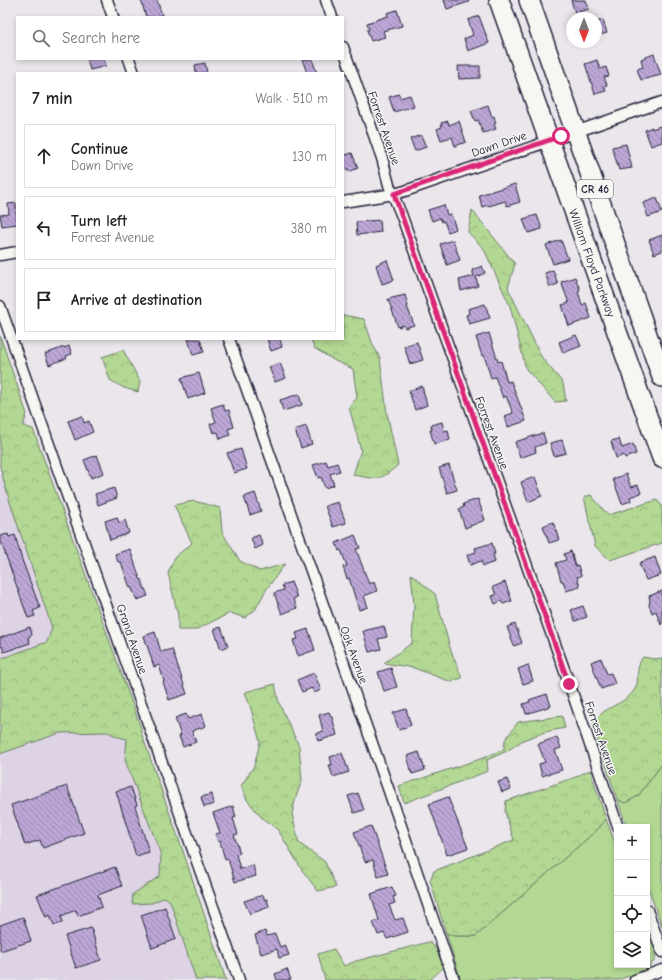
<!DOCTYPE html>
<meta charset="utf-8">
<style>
body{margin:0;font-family:"Comic Neue",sans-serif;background:#f2f2f2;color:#222}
.controls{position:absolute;right:12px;bottom:12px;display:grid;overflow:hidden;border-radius:0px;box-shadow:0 2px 6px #0003}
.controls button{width:36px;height:36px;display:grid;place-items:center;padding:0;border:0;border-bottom:1px solid #e0e0e0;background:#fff;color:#222;font:20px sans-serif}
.compass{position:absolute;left:566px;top:12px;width:36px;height:36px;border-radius:50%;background:#fff;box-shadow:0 2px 6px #0003;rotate:180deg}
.stop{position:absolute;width:12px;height:12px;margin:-9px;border:3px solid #db2777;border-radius:50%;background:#fff}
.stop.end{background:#db2777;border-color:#fff;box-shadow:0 1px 4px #0008}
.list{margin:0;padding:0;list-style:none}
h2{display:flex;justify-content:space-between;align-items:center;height:52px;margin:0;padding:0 16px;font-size:17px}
h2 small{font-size:13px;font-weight:400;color:#767676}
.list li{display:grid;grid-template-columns:26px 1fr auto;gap:12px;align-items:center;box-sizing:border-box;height:64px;margin:0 8px 8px;padding:0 8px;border:1px solid #e0e0e0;border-radius:0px}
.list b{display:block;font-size:15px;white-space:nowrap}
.list p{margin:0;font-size:13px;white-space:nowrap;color:#767676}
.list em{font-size:13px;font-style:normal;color:#767676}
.icon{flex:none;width:22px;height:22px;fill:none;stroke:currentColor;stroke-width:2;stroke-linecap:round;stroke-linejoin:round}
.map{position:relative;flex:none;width:662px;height:980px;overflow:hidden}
.search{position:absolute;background:#fff;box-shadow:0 2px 6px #0003;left:16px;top:16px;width:328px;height:44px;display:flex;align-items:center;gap:10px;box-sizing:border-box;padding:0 14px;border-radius:0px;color:#767676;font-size:15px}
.panel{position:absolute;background:#fff;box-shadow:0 2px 6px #0003;left:16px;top:72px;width:328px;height:268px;border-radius:0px}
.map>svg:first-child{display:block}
.built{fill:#ddd3e5}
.green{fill:#b3d893;stroke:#6a7d67}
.forest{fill:url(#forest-crowns);stroke:#6a7d67}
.building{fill:url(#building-back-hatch);stroke:#22223b}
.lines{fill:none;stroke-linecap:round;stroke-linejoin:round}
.street-casing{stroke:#22223b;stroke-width:13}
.highway-casing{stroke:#22223b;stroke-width:22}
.street{stroke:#f6f6f2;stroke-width:10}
.highway{stroke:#f6f6f2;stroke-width:19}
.route{stroke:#db2777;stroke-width:5}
.labels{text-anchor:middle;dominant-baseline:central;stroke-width:3;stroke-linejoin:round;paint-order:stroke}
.shield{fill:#f6f6f2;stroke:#626272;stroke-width:1}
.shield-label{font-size:11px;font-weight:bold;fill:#22223b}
.street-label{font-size:12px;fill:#22223b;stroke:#f6f6f2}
</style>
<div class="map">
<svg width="662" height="980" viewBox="0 0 662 980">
<defs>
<pattern id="forest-crowns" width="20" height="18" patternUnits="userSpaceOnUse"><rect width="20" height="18" fill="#b3d893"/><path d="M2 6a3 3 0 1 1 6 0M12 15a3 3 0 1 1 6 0" fill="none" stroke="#9ab980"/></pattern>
<pattern id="building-back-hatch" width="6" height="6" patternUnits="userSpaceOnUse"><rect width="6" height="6" fill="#bda7d6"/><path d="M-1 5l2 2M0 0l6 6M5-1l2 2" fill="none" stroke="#9988af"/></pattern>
</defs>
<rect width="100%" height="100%" fill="#ebe6ec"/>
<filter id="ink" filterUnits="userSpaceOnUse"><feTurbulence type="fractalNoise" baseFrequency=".025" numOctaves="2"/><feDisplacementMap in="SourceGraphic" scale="8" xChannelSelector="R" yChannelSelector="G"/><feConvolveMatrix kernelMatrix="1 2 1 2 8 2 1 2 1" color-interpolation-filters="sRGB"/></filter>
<g filter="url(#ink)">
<!-- built -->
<path class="built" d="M0 349 226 980H0Z"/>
<!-- green -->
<path class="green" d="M662 764V927L647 884V827H627L617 799 625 803 638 796Z
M606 819 617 848V965H647V926L655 946V960L647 969 618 980H461L446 933 454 936H476L599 828Z"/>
<!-- forest -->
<path class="forest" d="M472 210 515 264 508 288 542 358 563 383 566 401 555 402 526 369 510 306 484 249 468 232Z
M343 315 364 319 373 345 380 358 387 413 398 465C379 482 377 479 353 475L361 450 349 407 357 398 353 369 335 361 314 348 311 339H343Z
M0 336 27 414 23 426 33 429 141 728V732L185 857 226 980H196L170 901 165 897 152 903 132 904 133 894 160 876 161 855 125 760 127 739 118 737 108 732 60 733 0 754V659L47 642 52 628 9 499 0 467Z
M123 350 140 381 138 392 124 388 110 380 102 357Z
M591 495 608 515 657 500 662 506V543L610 560 595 546 584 497Z
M194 501 220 508 222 532 240 561 260 571 285 564 266 590 255 610 245 618 230 613 195 630H178V616L168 573 175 557 192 543 174 505Z
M411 574 435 594 451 651 462 678 451 682 414 668 384 663 412 643 414 605Z
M643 657 654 659 662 658V764L638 796 625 803 617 799 593 725C599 709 617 707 629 696 642 684 635 678 639 665 640 662 641 659 643 657Z
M275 684 279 703 299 746 302 780 296 797 292 814 299 843 325 862 336 887 318 891 302 870 278 830 262 818 247 800 241 786 254 766 260 742 251 709 245 692Z
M562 716 565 728 545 732 523 740 507 751 487 760 488 771 404 803 399 786 486 757 504 749 505 740 518 722Z
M590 770 606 819 599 828 476 936H454L446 933 430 880 434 871 514 840 505 812 506 801 573 778Z
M429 942 435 947 444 967 430 980H325L318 954 334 949 344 966 356 961Z"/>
<!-- building -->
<path class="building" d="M141 0H157L162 15 157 17H146Z
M444 0H468L469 2 447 9Z
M571 0H586L589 9 575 13Z
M397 10 402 26 383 31 385 37 371 41 367 30H369L367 23 388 16 387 13Z
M479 16 489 43 468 51 464 39 473 35 468 20Z
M603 20 607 33 596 36V22Z
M654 54 661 75 641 80 637 69 643 67 641 59Z
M87 59H104L106 66 90 70Z
M302 59H312L317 73H307Z
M597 60 600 69 606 67 609 76 604 77 607 85 604 86 606 91 595 94 585 64Z
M205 63 207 73H196L195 65Z
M458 66H480V78L459 79Z
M399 94 400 98 410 95 414 106 394 112 389 97Z
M488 105 492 117 494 116 496 123 494 124 496 129 483 133 478 120 475 121 471 111Z
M448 121 449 125 459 121 466 142 455 146 452 137 441 140 437 129 442 127 441 123Z
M660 126 662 131V142L651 146 645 130 652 127V129Z
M421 135 426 147 415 151 410 139Z
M626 144 632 168 619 170 612 147Z
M352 153 358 168 349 172 348 169 343 170V156Z
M515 184 520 202 507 206 505 201 489 206 488 205 482 207 479 195Z
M657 198 662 212 648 217 643 203Z
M16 203 17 224 2 226 0 215 9 214 8 204Z
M444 205 447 215 451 214 456 229 448 232 444 221 442 222 440 218 432 221 428 210Z
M537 215 542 229 528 233 523 219Z
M380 220 381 232 357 235 356 222Z
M662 235V251L654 254 649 240Z
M453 240 460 260 447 265 440 244Z
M561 240 568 259 553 264 546 245Z
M387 260 394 280 382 284 376 265Z
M482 266 485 273 476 277 478 286 461 291 459 280 474 276 472 270Z
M553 270 558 284 550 287 545 273Z
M575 277 580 290 578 291 582 305 586 303 591 318 569 326 562 305 569 303 561 282Z
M405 295 408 306H407L414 325 405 328 404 325 398 327 388 299Z
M485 304 490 318 469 324 466 315 469 314 468 309Z
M489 333 498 362 501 361 507 382 511 381 526 421 508 427 505 416 513 413 506 396 503 398 495 377 491 378 484 355 482 356 476 337Z
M576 335 581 346 563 353 559 342Z
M188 339H200L204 352 193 355Z
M267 339H280L282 347 271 351Z
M417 342 423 360 410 364 404 346Z
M69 346 72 354 66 356 67 358 49 365 45 354 64 347V348Z
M280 363 286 378 275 382 269 367Z
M199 373 205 393 188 399 181 378Z
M422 386 427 405 415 410 409 391Z
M299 394 302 405 283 411 280 400Z
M223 404 225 411 229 410 234 427 228 429 230 435 220 439 218 432 213 433 210 424 216 422 211 408Z
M82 416 84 423 89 421 93 432 75 440 68 421Z
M442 422 444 431 448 430 450 440 434 444 430 430H432L431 425Z
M306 426 312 444 301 448 295 430Z
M543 433 546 443 535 447 536 452 520 458 515 442Z
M619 439 622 448 633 444 636 454 625 458 624 455 616 458 611 441Z
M562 440 566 453 554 456 550 443Z
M241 449 247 469 234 473 227 453Z
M97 455 104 473 91 478 84 460Z
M326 461 328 466 337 463 340 471 330 474 334 485 325 488 321 477 318 478 313 465Z
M449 465 457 490 447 493 439 468Z
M626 474 631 487 638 485 641 493 630 497 631 501 622 504 613 479Z
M535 477 542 496 528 502 521 482Z
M114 488 117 498 98 505 95 494Z
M255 493 261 511 250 515 244 497Z
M478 499 485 520 465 528 459 509 464 507 463 504Z
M338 502 346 523 333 527 325 506Z
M117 517 119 523 125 520 129 533 110 540 105 521Z
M553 522 559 540 549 543 543 526Z
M8 534 9 537 15 535 22 560 40 608 33 611 35 616 28 618 0 539V536Z
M259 535 263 545 255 549 251 538Z
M355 535 360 548 356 549 369 584 374 582 377 591 364 596 368 607 359 610 349 578 347 579 343 567 347 566 341 550 339 551 336 543Z
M492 543 495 554H493L495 562 483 566 481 561 470 565 467 555 476 552 475 548Z
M130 549 140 579H141L148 596 137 600 131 587 130 588 121 562H118L115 554Z
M571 551 575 566 578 565 581 576 577 577 580 587 566 591 563 581H561L556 563 566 560 564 554Z
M655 557 661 575 646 580 639 563Z
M291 582 297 597 293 599 297 608 282 614 274 593 284 590 282 585Z
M505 582 512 601 503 604 501 601 495 604 492 596 496 595 493 587Z
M662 591V624L661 625 656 611 652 613 649 605 650 601 649 596Z
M583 606 587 617 575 621 571 610Z
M515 624 522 643 514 646 507 627Z
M384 626 387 637 378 639 381 649 369 652 363 631Z
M30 627 32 635 28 637 30 643 4 652 2 646H0V638Z
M221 627 228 646 221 649 214 629Z
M308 629 315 650 298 656 293 640 298 639 296 633Z
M155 632 161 652 172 649 187 694 169 700 163 682 164 681 159 665 154 667 144 636Z
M601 658 607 674 611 673 615 684 601 689 591 662Z
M528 665 533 681 523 684 518 669Z
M391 668 397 687 384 691 378 672Z
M314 673 321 690 314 693 312 688 302 692 297 680Z
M547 694 551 706 526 714 523 704 530 702 529 700Z
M406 709 411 725 399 730 393 713Z
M329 712 331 717H332L337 735 318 741 316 734 323 731 319 715Z
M186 714 188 719 202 714 206 726 192 731 196 742 183 747 179 736H181L175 718Z
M557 737 561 748 555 750 562 770 542 776 539 764 545 762 538 744Z
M419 752 425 770 412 774 407 756Z
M342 753 349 772 333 777 329 765H332L330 757Z
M507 779 511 789 502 792 498 782Z
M67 786 84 833 43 848 40 840 25 845 11 805Z
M131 787 137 805 135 806 149 852 136 856 116 791Z
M358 793 364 810 354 813 348 796Z
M212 794 214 804 204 807 201 797Z
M448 797 468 848 447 855 429 804Z
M233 806 236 817 233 818 238 834 234 835 240 853 236 854 240 869 253 865 256 876 235 882 228 859 225 860 220 841 218 842 215 834 220 833 213 813Z
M371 826 388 874 378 877 373 860 365 862 354 832Z
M115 867 122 886 98 895 102 907 78 916 76 910 61 916 63 922 54 925 50 915 46 917 37 895Z
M392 887 396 896 393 897 395 903 389 905 395 920 403 918 408 932 387 939 384 933 378 935 373 922 379 920 371 894Z
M263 895 265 900 267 899 269 907 250 914 244 901Z
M165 907 176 939 152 948 141 915Z
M23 917 31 941 0 951V925Z
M91 928 101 960 76 968 65 936Z
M265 931 267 936 275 934 280 947 285 945 289 955 279 958 277 949 261 954 255 935Z
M287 969 291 980H277L275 974Z"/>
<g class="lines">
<!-- street casing -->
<g class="street-casing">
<path id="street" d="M107 0 113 17
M326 0 332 17
M343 47 382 158 389 185 401 214 569 683 618 827
M129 59 134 73
M343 202 394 194 405 191 662 102
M0 255 17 252
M0 306 239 980
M229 339 389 791 454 980
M647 910 662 952
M635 980 662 970"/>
</g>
<!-- highway casing -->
<g class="highway-casing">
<path id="highway" d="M499 0 662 458
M529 0 662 377"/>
</g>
<!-- street -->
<use href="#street" class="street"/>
<!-- highway -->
<use href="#highway" class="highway"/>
</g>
</g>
<g class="lines" filter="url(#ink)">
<!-- route -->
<path class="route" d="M561 136 394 194 569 684"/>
</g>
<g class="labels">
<!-- shield labels -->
<rect class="shield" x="577" y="180" width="36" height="18" rx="3"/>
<g class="shield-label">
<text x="595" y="189">CR 46</text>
</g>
<!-- street labels -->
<g class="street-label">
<text transform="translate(384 128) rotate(71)">Forrest Avenue</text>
<text transform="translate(499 144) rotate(-19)">Dawn Drive</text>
<text transform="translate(592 263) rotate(70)">William Floyd Parkway</text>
<text transform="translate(492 433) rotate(70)">Forrest Avenue</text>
<text transform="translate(132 639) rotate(71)">Grand Avenue</text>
<text transform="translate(354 655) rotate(70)">Oak Avenue</text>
<text transform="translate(601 738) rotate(71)">Forrest Avenue</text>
</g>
</g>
</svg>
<div class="controls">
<button>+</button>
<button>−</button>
<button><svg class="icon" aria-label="locate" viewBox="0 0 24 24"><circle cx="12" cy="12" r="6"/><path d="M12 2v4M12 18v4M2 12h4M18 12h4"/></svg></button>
<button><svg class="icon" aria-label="layers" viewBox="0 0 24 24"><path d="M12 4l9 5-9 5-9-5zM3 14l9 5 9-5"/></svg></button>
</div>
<svg class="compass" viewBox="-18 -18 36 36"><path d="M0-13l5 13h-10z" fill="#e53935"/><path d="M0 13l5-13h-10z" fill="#767676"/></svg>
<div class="stop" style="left:561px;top:136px"></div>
<div class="stop end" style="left:569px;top:684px"></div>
<div class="search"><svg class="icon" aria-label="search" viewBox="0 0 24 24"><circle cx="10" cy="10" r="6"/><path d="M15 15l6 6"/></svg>Search here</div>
<section class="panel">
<h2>7 min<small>Walk · 510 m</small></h2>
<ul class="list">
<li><svg class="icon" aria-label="ahead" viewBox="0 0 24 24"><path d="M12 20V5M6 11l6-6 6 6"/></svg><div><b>Continue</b><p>Dawn Drive</p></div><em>130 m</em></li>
<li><svg class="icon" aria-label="left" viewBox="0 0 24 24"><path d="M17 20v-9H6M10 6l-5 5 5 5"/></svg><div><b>Turn left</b><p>Forrest Avenue</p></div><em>380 m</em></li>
<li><svg class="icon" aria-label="arrive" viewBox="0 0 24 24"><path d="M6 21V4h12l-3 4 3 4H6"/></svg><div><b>Arrive at destination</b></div></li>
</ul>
</section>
</div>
